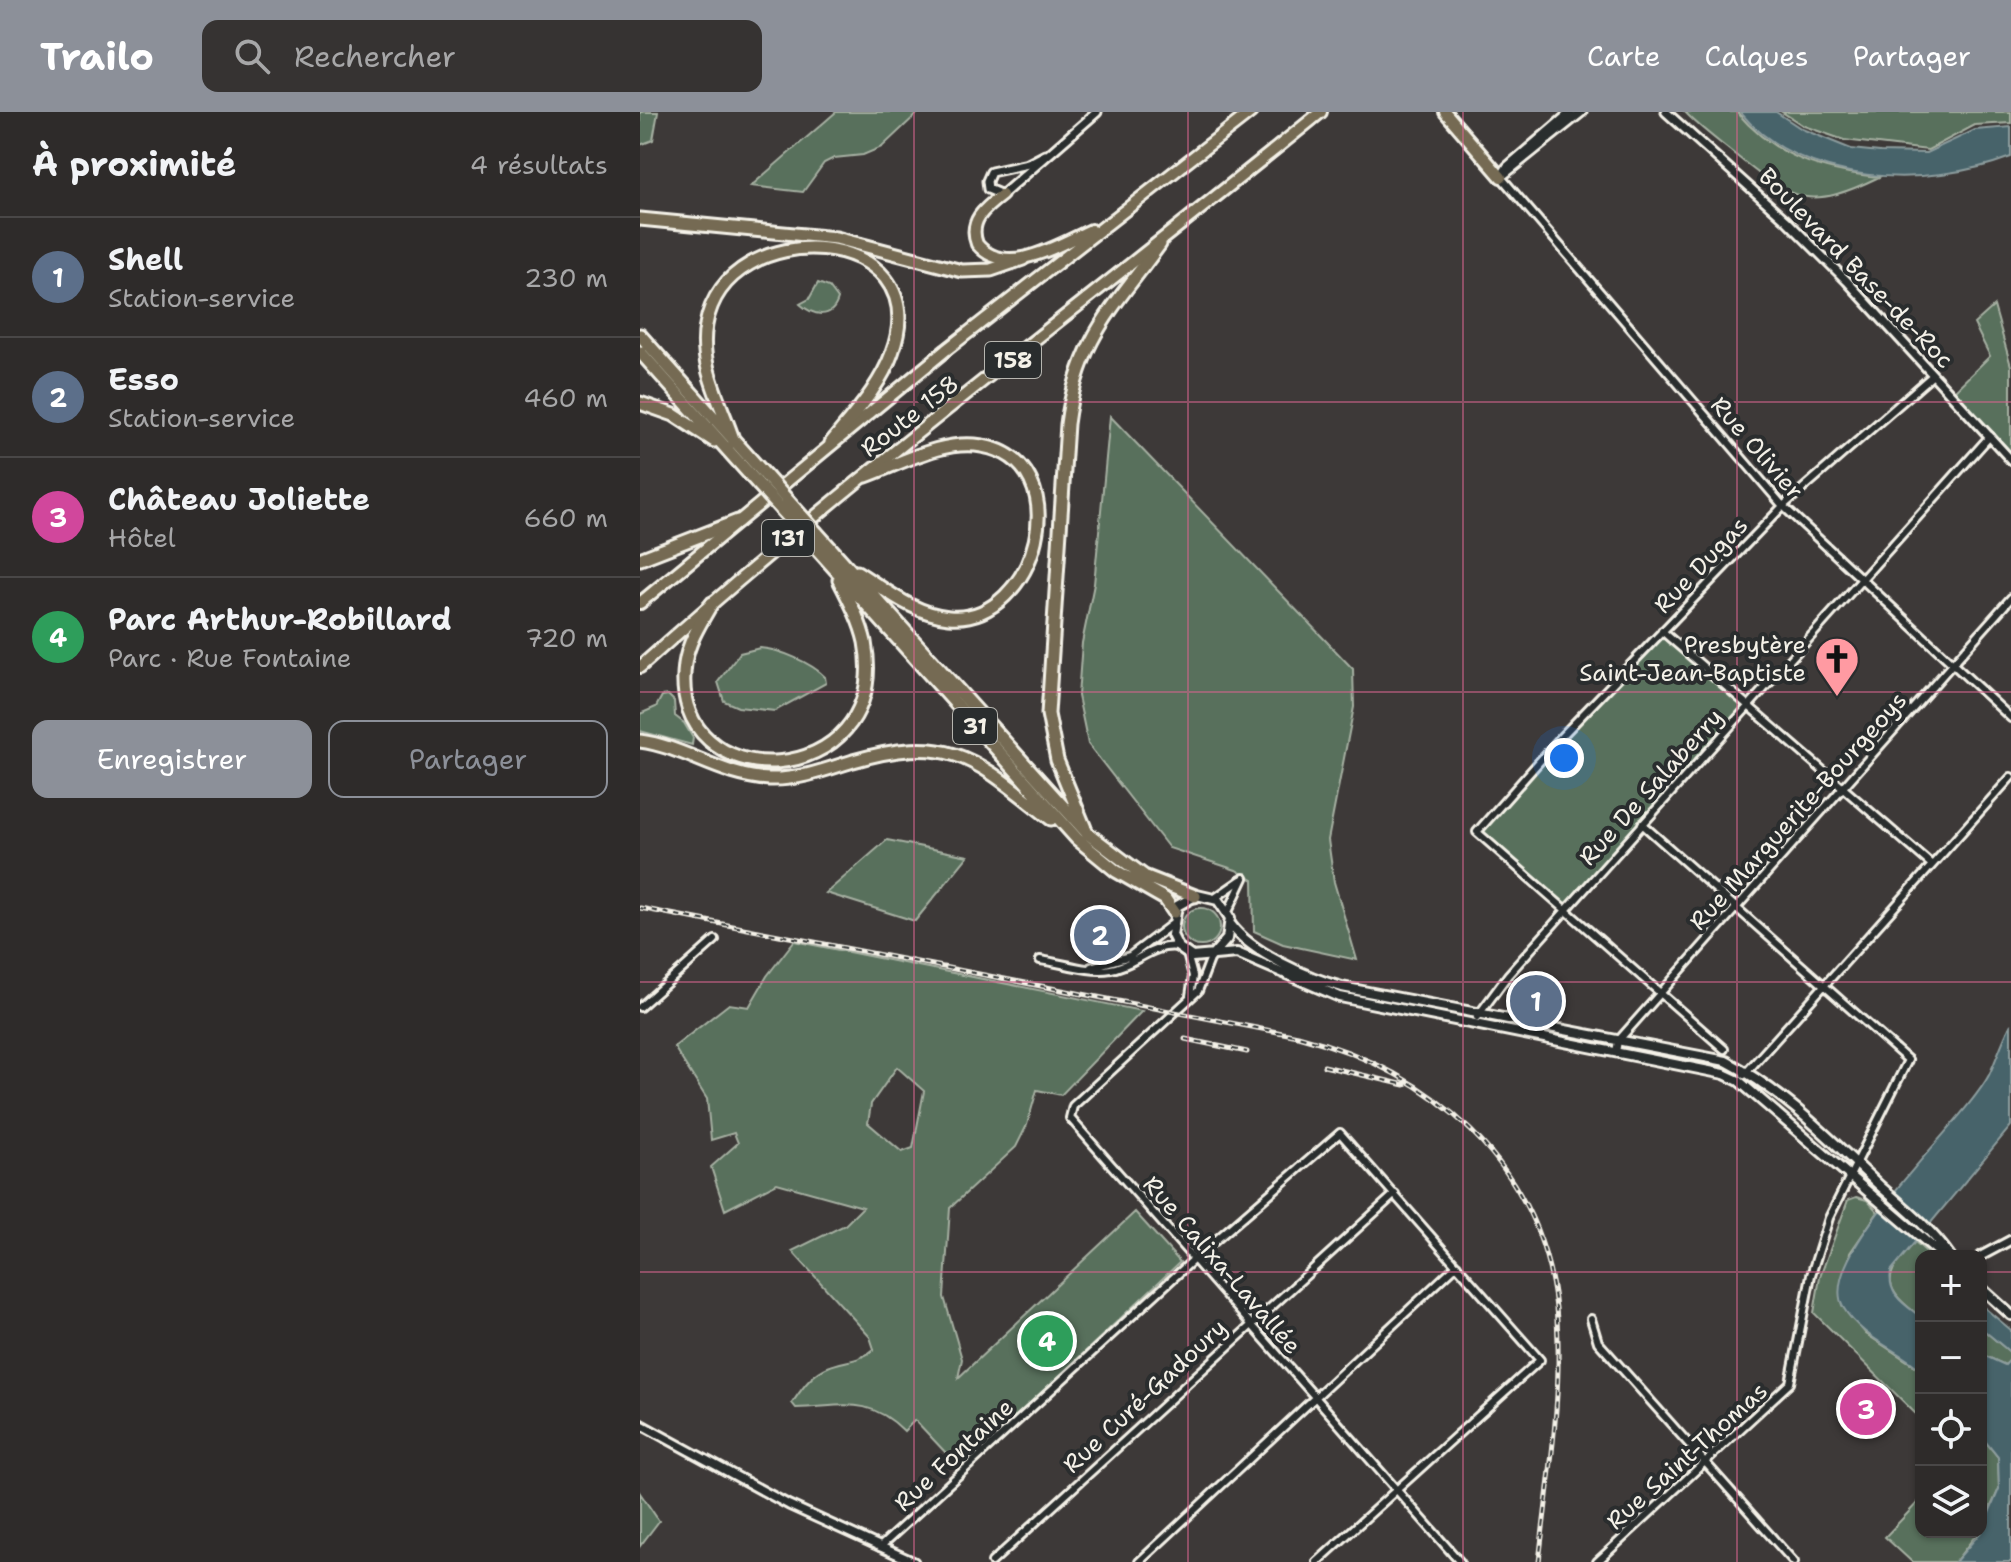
<!DOCTYPE html>
<html lang="fr">
<meta charset="utf-8">
<style>
body{margin:0;font-family:"Shantell Sans",sans-serif;background:#363332;color:#f1f3f6}
.controls{position:absolute;right:24px;bottom:24px;display:grid;overflow:hidden;border-radius:16px;box-shadow:0 2px 6px #0004}
.controls button{width:72px;height:72px;display:grid;place-items:center;padding:0;border:0;border-bottom:2px solid #494747;background:#2e2b2a;color:#f1f3f6;font:40px sans-serif}
.you{position:absolute;left:924px;top:646px;width:28px;height:28px;margin:-20px;border:6px solid #fff;border-radius:50%;background:#1a73e8;box-shadow:0 0 0 12px #1a73e833}
.badge{display:grid;place-items:center;width:52px;height:52px;border-radius:50%;background:#8c9099;color:#fff;font-size:26px;font-weight:700}
.pin{position:absolute;translate:-50% -50%;border:4px solid #fff;box-shadow:0 2px 8px #0006}
.list{margin:0;padding:0;list-style:none}
h2{display:flex;justify-content:space-between;align-items:center;height:104px;margin:0;padding:0 32px;font-size:34px}
h2 small{font-size:26px;font-weight:400;color:#a7a7a8}
.list li{display:grid;grid-template-columns:52px 1fr auto;gap:24px;align-items:center;box-sizing:border-box;height:120px;padding:0 32px;border-top:2px solid #494747}
.list b{display:block;font-size:30px;white-space:nowrap}
.list p{margin:0;font-size:26px;white-space:nowrap;color:#a7a7a8}
.list em{font-size:26px;font-style:normal;color:#a7a7a8}
.actions{display:flex;gap:16px;padding:24px 32px}
.actions a{flex:1;padding:18px 0;border:2px solid #8c9099;border-radius:16px;text-align:center;font-size:28px;color:#8c9099}
.actions .main{background:#8c9099;color:#fff}
.icon{flex:none;width:44px;height:44px;fill:none;stroke:currentColor;stroke-width:2;stroke-linecap:round;stroke-linejoin:round}
.map{position:relative;flex:none;width:1371px;height:1450px;overflow:hidden}
header{display:flex;align-items:center;gap:48px;box-sizing:border-box;height:112px;padding:0 40px;background:#8c9099;color:#fff}
header strong{font-size:38px}
nav{display:flex;gap:44px;margin-inline-start:auto;font-size:28px}
.search{width:560px;height:72px;background:#363332;display:flex;align-items:center;gap:20px;box-sizing:border-box;padding:0 28px;border-radius:16px;color:#a7a7a8;font-size:30px}
main{display:flex}
aside{flex:1;background:#2e2b2a}
.map>svg:first-child{display:block}
.green{fill:#586f5c;stroke:#a6b0a2;stroke-width:2;fill-rule:evenodd}
.water{fill:#47636b;stroke:#8c9c9d;stroke-width:2}
.lines{fill:none;stroke-linecap:round;stroke-linejoin:round}
.minor-casing{stroke:#f4f1e8;stroke-width:12}
.tertiary-casing{stroke:#f4f1e8;stroke-width:13}
.secondary-casing{stroke:#f4f1e8;stroke-width:14}
.trunk-casing{stroke:#f4f1e8;stroke-width:16}
.motorway-casing{stroke:#f4f1e8;stroke-width:17}
.minor{stroke:#2a2d2e;stroke-width:6}
.tertiary{stroke:#2a2d2e;stroke-width:7}
.secondary{stroke:#2a2d2e;stroke-width:8}
.trunk{stroke:#746b52;stroke-width:10}
.motorway{stroke:#746b52;stroke-width:11}
.rail-casing{stroke:#f4f1e8;stroke-width:5}
.rail{stroke:#2a2d2e;stroke-width:2;stroke-dasharray:6;stroke-linecap:butt}
.motorway-bridge-casing{stroke:#f4f1e8;stroke-width:17;stroke-linecap:butt}
.motorway-bridge{stroke:#746b52;stroke-width:11}
.grid{fill:none;stroke:#d4648c;stroke-width:2;stroke-opacity:0.55}
.labels{text-anchor:middle;dominant-baseline:central;stroke-width:8;stroke-linejoin:round;paint-order:stroke}
.shield{fill:#2a2d2e;stroke:#b7b6b0;stroke-width:2}
.shield-label{font-size:22px;font-weight:bold;fill:#f4f1e8}
.street-label{font-size:24px;fill:#f4f1e8;stroke:#2a2d2e}
.poi-label{font-size:24px;fill:#f4f1e8;stroke:#2a2d2e;text-anchor:end}
</style>
<header>
<strong>Trailo</strong>
<div class="search"><svg class="icon" aria-label="search" viewBox="0 0 24 24"><circle cx="10" cy="10" r="6"/><path d="M15 15l6 6"/></svg>Rechercher</div>
<nav><a>Carte</a><a>Calques</a><a>Partager</a></nav>
</header>
<main>
<aside>
<h2>À proximité<small>4 résultats</small></h2>
<ul class="list">
<li><span class="badge" style="background:#5c6f8a">1</span><div><b>Shell</b><p>Station-service</p></div><em>230 m</em></li>
<li><span class="badge" style="background:#5c6f8a">2</span><div><b>Esso</b><p>Station-service</p></div><em>460 m</em></li>
<li><span class="badge" style="background:#d1479c">3</span><div><b>Château Joliette</b><p>Hôtel</p></div><em>660 m</em></li>
<li><span class="badge" style="background:#2e9e5b">4</span><div><b>Parc Arthur-Robillard</b><p>Parc · Rue Fontaine</p></div><em>720 m</em></li>
</ul>
<div class="actions"><a class="main">Enregistrer</a><a>Partager</a></div>
</aside>
<div class="map">
<svg width="1371" height="1450" viewBox="0 0 1371 1450">
<rect width="100%" height="100%" fill="#3d3938"/>
<filter id="ink" filterUnits="userSpaceOnUse"><feTurbulence type="fractalNoise" baseFrequency=".0125" numOctaves="2"/><feDisplacementMap in="SourceGraphic" scale="16" xChannelSelector="R" yChannelSelector="G"/><feConvolveMatrix kernelMatrix="1 2 1 2 8 2 1 2 1" color-interpolation-filters="sRGB"/></filter>
<g filter="url(#ink)">
<!-- green -->
<path class="green" d="M0 0H18L13 28 0 33Z
M196 0H279L242 35 223 43 194 46 184 51 163 80 111 74Z
M1045 0H1097C1133 44 1183 60 1239 65 1171 98 1154 91 1098 45 1080 30 1061 17 1045 0Z
M1142 0H1371V11L1335 13 1288 38 1204 28 1164 14Z
M178 171 189 175 198 187C192 208 173 204 160 192L169 187Z
M1354 194 1371 254V345L1313 280 1350 244 1334 212Z
M470 304 713 557 714 595 688 728 694 770 717 848 643 832 614 819 613 768 596 758 529 736 448 632 438 584 442 531 454 472Z
M1022 519 1108 594 925 798 837 720Z
M120 536C139 537 172 551 185 565L186 571 135 599 98 595 84 589 78 570 100 541Z
M28 583 34 589 35 604 44 611 53 626 52 633 0 619V602L16 595 22 584Z
M247 728 328 744 275 809 186 781Z
M542 815a19 19 0 1 1 38 0a19 19 0 1 1-38 0Z
M154 829 502 899 421 983 397 978 387 1013 376 1035 310 1096 304 1185 322 1247 318 1266 495 1100 540 1150 321 1357 275 1308 264 1319C228 1283 203 1295 156 1296L152 1291C162 1277 171 1262 188 1255 205 1248 220 1250 234 1237L230 1225 152 1139 205 1113 223 1095 137 1071 85 1098 71 1055 98 1031 94 1021 71 1028 67 987 34 935 89 892 109 895 127 864ZM257 955 284 979 273 1036 262 1040 228 1011 231 992Z
M1216 1085 1227 1088 1238 1100 1210 1141 1202 1193 1226 1222 1281 1258V1307L1174 1201 1180 1165 1208 1088Z
M1273 1128 1291 1144H1281V1205C1241 1175 1243 1167 1273 1128Z
M1341 1216 1371 1241V1247L1365 1253 1341 1242Z
M1341 1324 1358 1345 1359 1377 1341 1416Z
M0 1381 19 1409 0 1434Z
M1281 1387V1420H1338L1315 1450H1272L1245 1425Z"/>
<!-- water -->
<path class="water" d="M1100 0H1136L1162 17 1211 37 1240 40 1286 41 1335 18 1371 15V45C1287 77 1161 75 1100 0Z
M1371 912V1014L1251 1159C1247 1183 1264 1192 1281 1205V1258C1259 1238 1221 1226 1203 1195 1174 1144 1324 1012 1349 963 1357 946 1362 929 1371 912Z
M1341 1193 1371 1218V1241L1341 1216Z
M1341 1242 1365 1253 1371 1247V1450H1315L1341 1420 1359 1377 1358 1345 1341 1324Z"/>
<g class="lines">
<!-- minor casing -->
<g class="minor-casing">
<path id="minor" d="M861 65 1143 394 1371 606
M1022 519 1292 753
M575 786 601 768
M588 800 604 766
M547 842 553 864 550 884
M571 845 558 879 433 994 430 1006 820 1450
M400 848C423 851 449 861 471 857 496 853 512 831 538 835
M451 855 490 844 531 813
M0 895 75 828
M837 905 868 863 1350 324
M1084 937 837 720 922 624 1143 394 1293 263
M976 940 978 929 1371 486
M1104 963 1371 665
M951 1207 958 1230 1154 1450
M240 1435 553 1148 700 1021 900 1248 677 1450
M352 1450 755 1082
M499 1450 817 1153
M957 1450 1150 1271 1171 1163 1189 1106 1268 948 1002 712"/>
</g>
<!-- tertiary casing -->
<g class="tertiary-casing">
<path id="tertiary" d="M1026 0 1146 108 1207 169 1371 348
M405 43 388 52 351 60 347 69 348 77 362 83 457 0
M862 63 867 55 931 0
M861 65 942 0
M1341 1144 1371 1128
M0 1312 149 1393 274 1450"/>
</g>
<!-- secondary casing -->
<g class="secondary-casing">
<path id="secondary" d="M591 813C612 841 668 866 702 875L1086 949C1144 979 1193 1030 1240 1074 1266 1097 1290 1116 1310 1144
M571 845 587 827 590 806 578 788 557 783 537 794 532 823 538 835 552 845 597 841 700 885 1084 962 1099 969 1303 1144
M1341 1176 1371 1203"/>
</g>
<!-- trunk casing -->
<g class="trunk-casing">
<path id="trunk" d="M805 0 861 65
M362 83C345 96 328 109 337 132 366 167 420 132 451 118
M0 491 306 238 611 0
M0 555C218 359 454 185 681 0"/>
</g>
<!-- motorway casing -->
<g class="motorway-casing">
<path id="motorway" d="M0 107 196 126 322 159 351 158 383 147
M0 223 127 365
M0 240 118 372
M0 291 34 303 74 329
M94 330C82 292 58 254 66 213 85 101 299 112 252 241 240 275 213 303 191 331
M177 421 447 721 504 764 555 784
M169 428 437 727 476 759 525 787 534 800
M0 447 98 409
M217 460C246 478 274 502 309 505 397 513 440 350 342 334 303 327 262 351 226 364
M72 491C61 510 48 530 45 552 26 690 253 682 225 530 220 508 209 488 199 468
M0 629C45 635 82 665 129 667 158 668 185 658 213 649 312 620 336 648 411 707
M447 721 417 648 408 602 427 312C438 227 473 197 520 132"/>
</g>
<!-- minor -->
<use href="#minor" class="minor"/>
<!-- tertiary -->
<use href="#tertiary" class="tertiary"/>
<!-- secondary -->
<use href="#secondary" class="secondary"/>
<!-- trunk -->
<use href="#trunk" class="trunk"/>
<!-- motorway -->
<use href="#motorway" class="motorway"/>
<!-- rail casing -->
<g class="rail-casing">
<path id="rail" d="M0 796 658 924C792 959 900 1051 916 1196 924 1277 908 1369 899 1450
M545 927 607 940
M684 954 765 973"/>
</g>
<!-- rail -->
<use href="#rail" class="rail"/>
<!-- motorway-bridge casing -->
<g class="motorway-bridge-casing">
<path id="motorway-bridge" d="M127 365 177 421
M118 372 169 428"/>
</g>
<!-- motorway-bridge -->
<use href="#motorway-bridge" class="motorway-bridge"/>
</g>
</g>
<!-- grid -->
<path class="grid" d="M274 0V1450M548 0V1450M823 0V1450M1097 0V1450M0 290H1371M0 580H1371M0 870H1371M0 1160H1281M1341 1160H1371"/>
<!-- icons -->
<defs>
<g id="church-pin" transform="scale(2.3)"><path d="M0 17L-7.5 6A9.5 9.5 0 1 1 7.5 6Z" fill="#ff9aa2" stroke="#2a2d2e"/><path d="M-1.2-6h2.4v3.5h3.3v2.4h-3.3V6h-2.4V-.1h-3.3v-2.4h3.3Z" fill="#111"/></g>
</defs>
<g fill-rule="evenodd">
<use href="#church-pin" x="1197" y="547"/>
</g>
<g class="labels">
<!-- shield labels -->
<g class="shield">
<rect x="345" y="230" width="56" height="36" rx="6"/>
<rect x="122" y="408" width="52" height="36" rx="6"/>
<rect x="313" y="596" width="44" height="36" rx="6"/>
</g>
<g class="shield-label">
<text x="373" y="248">158</text>
<text x="148" y="426">131</text>
<text x="335" y="614">31</text>
</g>
<!-- street labels -->
<g class="street-label">
<text transform="translate(1216 156) rotate(46)">Boulevard Base-de-Roc</text>
<text transform="translate(270 304) rotate(-38)">Route 158</text>
<text transform="translate(1117 336) rotate(49)">Rue Olivier</text>
<text transform="translate(1061 453) rotate(-46)">Rue Dugas</text>
<text transform="translate(1011 675) rotate(-48)">Rue De Salaberry</text>
<text transform="translate(1158 699) rotate(-48)">Rue Marguerite-Bourgeoys</text>
<text transform="translate(582 1153) rotate(49)">Rue Calixa-Lavallée</text>
<text transform="translate(505 1284) rotate(-43)">Rue Curé-Gadoury</text>
<text transform="translate(314 1343) rotate(-43)">Rue Fontaine</text>
<text transform="translate(1047 1344) rotate(-42)">Rue Saint-Thomas</text>
</g>
<!-- poi labels -->
<g class="poi-label">
<text x="1166" y="533">Presbytère<tspan x="1166" dy="28">Saint-Jean-Baptiste</tspan></text>
</g>
</g>
</svg>
<div class="controls">
<button>+</button>
<button>−</button>
<button><svg class="icon" aria-label="locate" viewBox="0 0 24 24"><circle cx="12" cy="12" r="6"/><path d="M12 2v4M12 18v4M2 12h4M18 12h4"/></svg></button>
<button><svg class="icon" aria-label="layers" viewBox="0 0 24 24"><path d="M12 4l9 5-9 5-9-5zM3 14l9 5 9-5"/></svg></button>
</div>
<div class="you"></div>
<div class="pin badge" style="left:896px;top:889px;background:#5c6f8a">1</div>
<div class="pin badge" style="left:460px;top:823px;background:#5c6f8a">2</div>
<div class="pin badge" style="left:1226px;top:1297px;background:#d1479c">3</div>
<div class="pin badge" style="left:407px;top:1229px;background:#2e9e5b">4</div>
</div>
</main>
